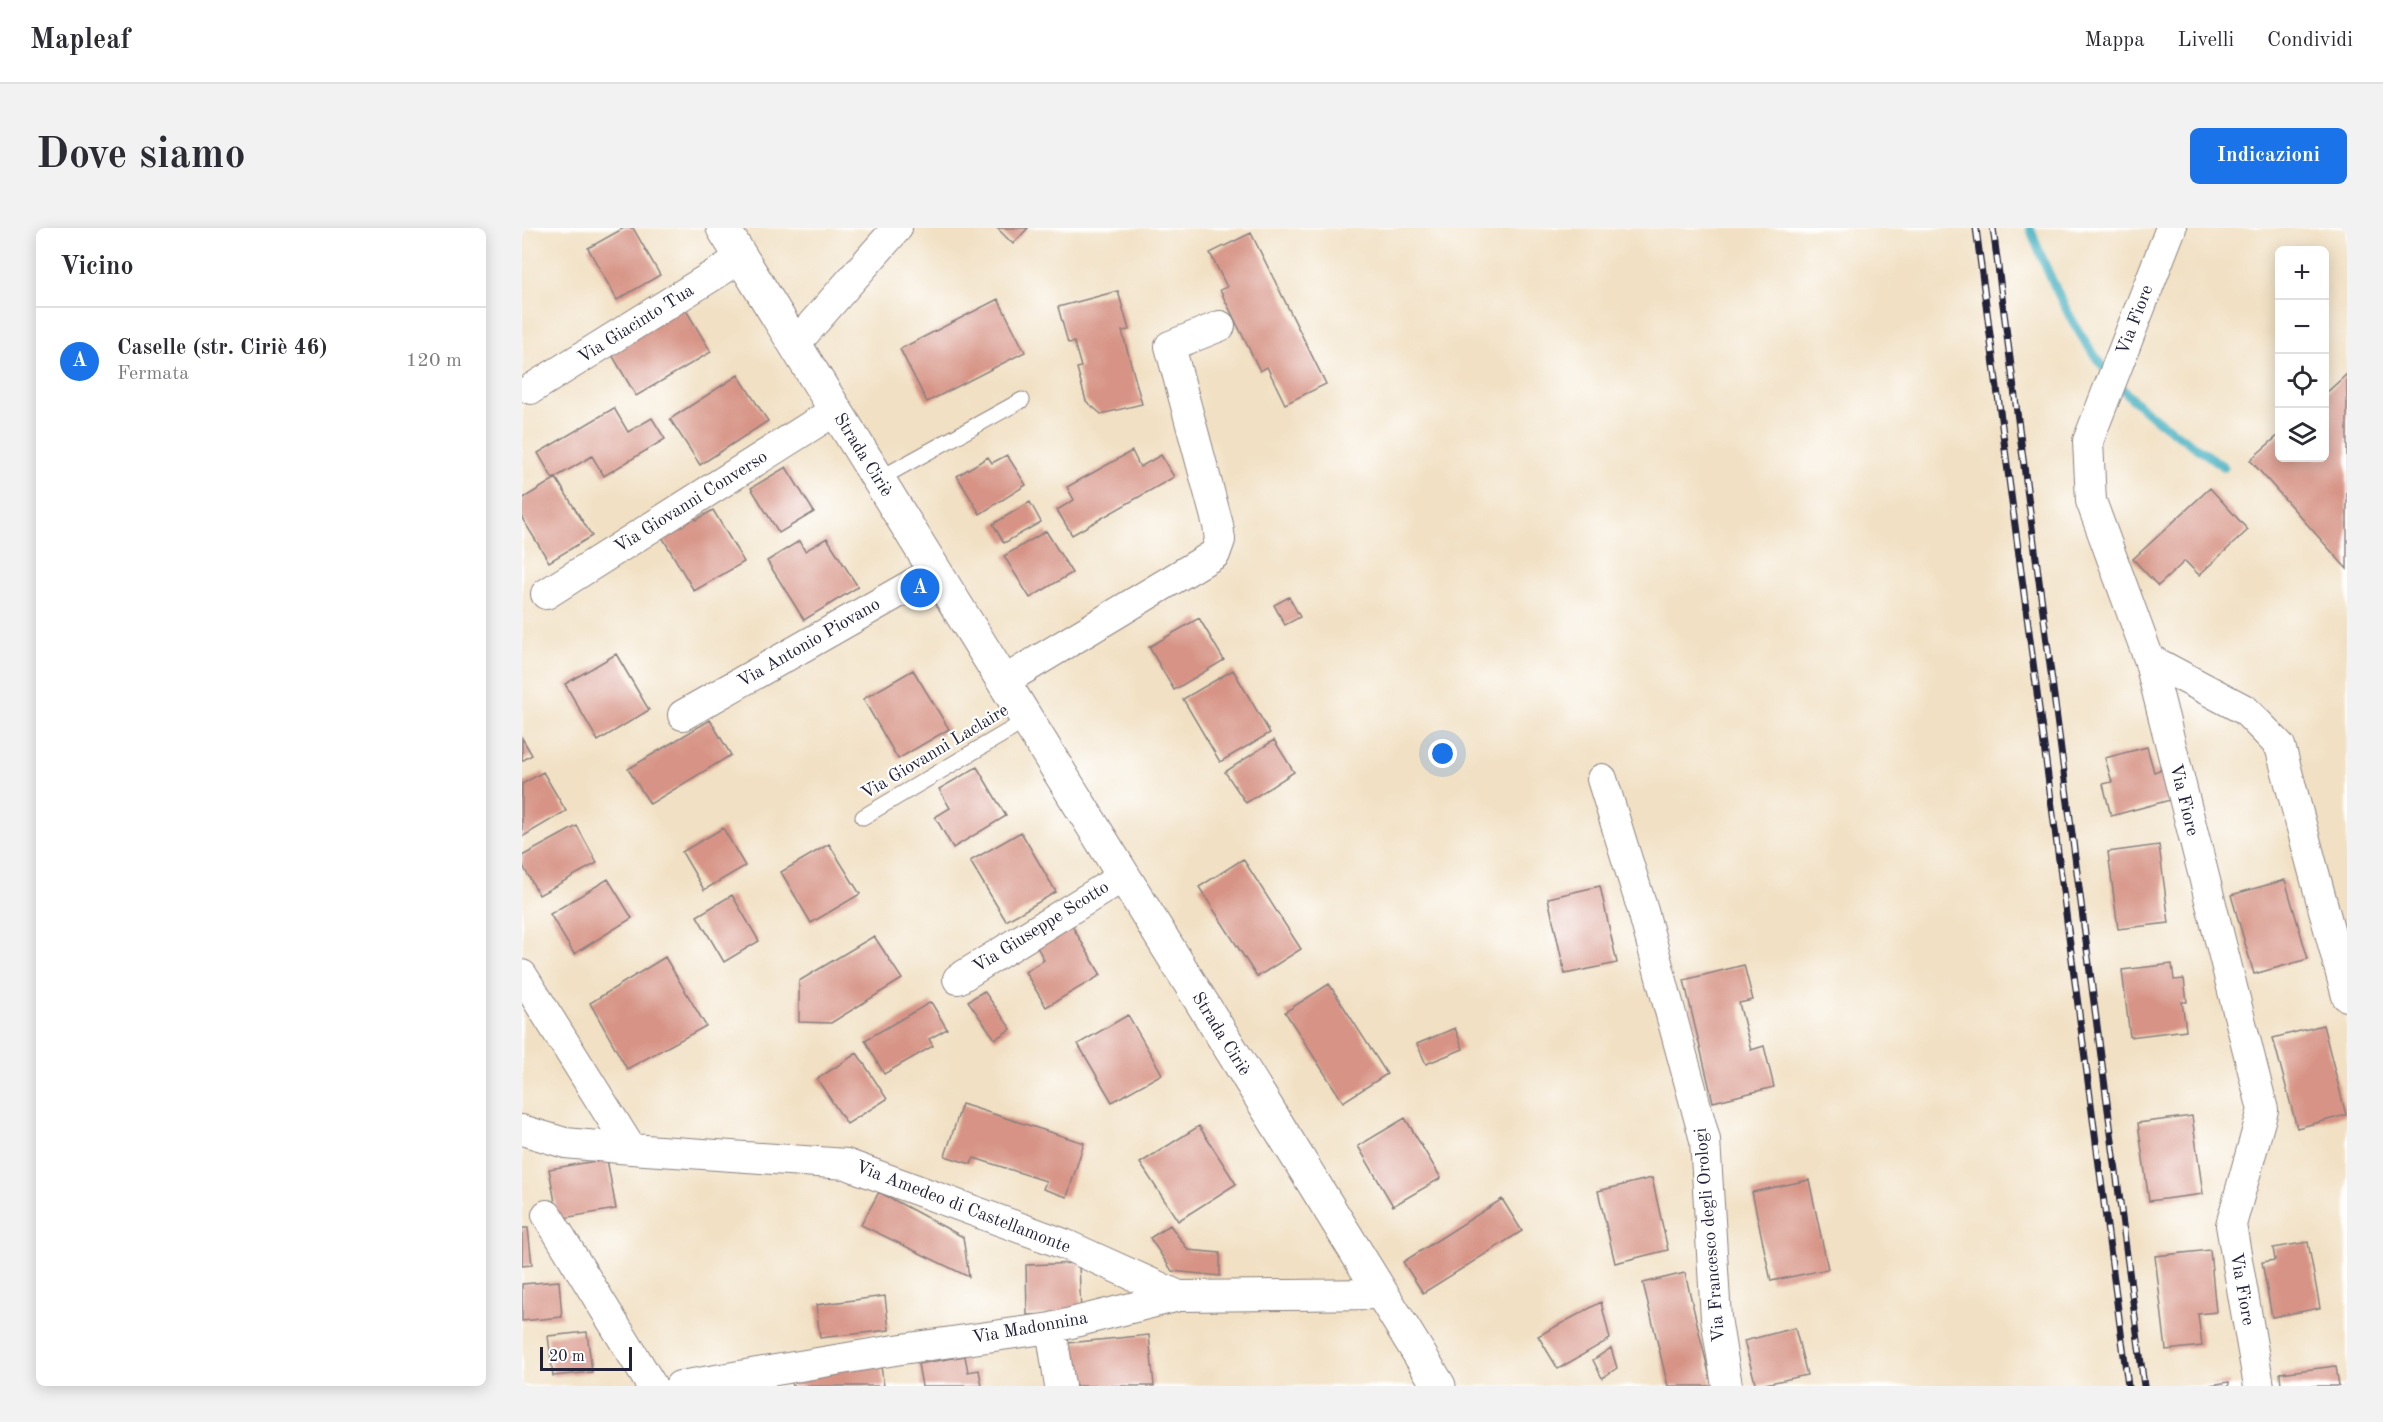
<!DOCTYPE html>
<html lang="it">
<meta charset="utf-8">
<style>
body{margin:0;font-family:"Old Standard TT",serif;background:#f2f2f3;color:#2b2b33}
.controls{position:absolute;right:18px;top:18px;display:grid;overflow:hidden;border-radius:9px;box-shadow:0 3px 15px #0003}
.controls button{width:54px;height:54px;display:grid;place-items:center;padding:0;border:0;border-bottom:2px solid #e1e1e2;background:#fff;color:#2b2b33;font:30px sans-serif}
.scale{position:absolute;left:18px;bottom:15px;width:92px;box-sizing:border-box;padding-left:6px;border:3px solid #22223b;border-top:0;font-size:16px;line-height:21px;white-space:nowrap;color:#22223b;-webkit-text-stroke:4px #fff;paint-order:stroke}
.you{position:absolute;left:921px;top:526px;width:21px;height:21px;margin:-15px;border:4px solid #fff;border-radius:50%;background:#1a73e8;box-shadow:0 0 0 9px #1a73e833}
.badge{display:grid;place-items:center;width:39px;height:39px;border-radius:50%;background:#1a73e8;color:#fff;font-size:20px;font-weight:700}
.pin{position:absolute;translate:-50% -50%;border:3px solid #fff;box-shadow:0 2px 6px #0006}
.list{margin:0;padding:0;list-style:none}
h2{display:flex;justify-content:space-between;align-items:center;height:78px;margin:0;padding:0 24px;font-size:26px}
h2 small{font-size:20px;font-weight:400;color:#7c7c81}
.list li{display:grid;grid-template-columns:39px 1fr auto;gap:18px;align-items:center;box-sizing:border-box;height:108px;padding:0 24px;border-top:2px solid #e1e1e2}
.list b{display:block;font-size:22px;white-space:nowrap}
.list p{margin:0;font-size:20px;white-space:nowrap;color:#7c7c81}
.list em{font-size:20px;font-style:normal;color:#7c7c81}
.icon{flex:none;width:33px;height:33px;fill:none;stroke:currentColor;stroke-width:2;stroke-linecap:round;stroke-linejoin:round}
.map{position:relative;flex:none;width:1825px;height:1158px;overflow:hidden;border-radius:9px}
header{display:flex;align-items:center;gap:36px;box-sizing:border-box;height:84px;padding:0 30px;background:#fff;border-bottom:2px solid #e1e1e2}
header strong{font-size:28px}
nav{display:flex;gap:33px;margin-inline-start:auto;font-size:21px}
.intro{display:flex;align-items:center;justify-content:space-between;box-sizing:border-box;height:144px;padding:0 36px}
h1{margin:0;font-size:42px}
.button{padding:15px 27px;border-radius:9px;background:#1a73e8;color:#fff;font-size:21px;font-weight:700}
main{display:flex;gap:36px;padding:0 36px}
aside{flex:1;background:#fff;border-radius:9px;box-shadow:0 3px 15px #0003}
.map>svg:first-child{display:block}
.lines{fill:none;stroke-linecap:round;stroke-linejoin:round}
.stream{stroke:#41afbf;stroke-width:9}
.building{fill:#d79486}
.lane-casing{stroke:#8a817f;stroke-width:17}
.street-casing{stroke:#8a817f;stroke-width:32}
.secondary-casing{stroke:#8a817f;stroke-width:35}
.lane{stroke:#fff;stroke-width:15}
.street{stroke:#fff;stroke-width:30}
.secondary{stroke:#fff;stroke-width:33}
.rail-casing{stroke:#22223b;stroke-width:7}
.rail{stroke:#fff;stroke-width:4.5;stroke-dasharray:14;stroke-linecap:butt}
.labels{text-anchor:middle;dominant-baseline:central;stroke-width:4.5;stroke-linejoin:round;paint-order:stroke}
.street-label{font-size:18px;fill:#22223b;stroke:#fff}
</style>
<header>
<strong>Mapleaf</strong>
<nav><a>Mappa</a><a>Livelli</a><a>Condividi</a></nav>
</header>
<div class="intro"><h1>Dove siamo</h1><a class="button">Indicazioni</a></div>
<main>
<aside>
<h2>Vicino<small></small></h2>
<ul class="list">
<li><span class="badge">A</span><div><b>Caselle (str. Ciriè 46)</b><p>Fermata</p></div><em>120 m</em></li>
</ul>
</aside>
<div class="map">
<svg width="1825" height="1158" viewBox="0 0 1825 1158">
<rect width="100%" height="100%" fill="#fff"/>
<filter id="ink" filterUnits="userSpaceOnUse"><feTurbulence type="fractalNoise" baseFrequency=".0167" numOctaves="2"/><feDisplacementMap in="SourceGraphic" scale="12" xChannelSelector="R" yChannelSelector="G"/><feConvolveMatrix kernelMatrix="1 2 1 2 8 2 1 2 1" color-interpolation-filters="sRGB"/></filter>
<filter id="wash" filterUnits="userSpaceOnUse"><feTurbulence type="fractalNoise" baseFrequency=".008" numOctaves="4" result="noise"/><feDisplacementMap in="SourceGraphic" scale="24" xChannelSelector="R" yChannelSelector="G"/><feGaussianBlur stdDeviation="1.35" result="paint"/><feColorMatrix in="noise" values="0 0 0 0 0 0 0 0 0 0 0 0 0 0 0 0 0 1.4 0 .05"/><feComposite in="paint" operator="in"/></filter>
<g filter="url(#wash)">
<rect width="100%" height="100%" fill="#f1e0c3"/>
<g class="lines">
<!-- stream -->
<path class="stream" d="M1508 0C1533 65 1564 130 1617 177 1643 200 1674 218 1702 239"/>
</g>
<g id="blocks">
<!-- building -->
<path class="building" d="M102 0H111L138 47 95 72 66 20Z
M475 0H506L491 16Z
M729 5 804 156 763 176 745 139 738 143 698 62 705 59 688 25Z
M596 63 607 102 600 103 620 176 579 186 564 173 555 140 559 139 552 114 546 115 536 79Z
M476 71 503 124 405 174 378 121Z
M161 77 189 124 114 168 86 120Z
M1825 146V341L1728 232 1758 206V230H1803V166Z
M216 147 246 193 178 237 148 191Z
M92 180 106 204 130 190 143 211 82 248 70 228 31 251 16 225Z
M610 223 618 239 639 227 652 249 550 307 535 282 552 272 545 259Z
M485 227 504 257 458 286 435 248 466 229 470 235Z
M264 239 292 284 257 305 229 260Z
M34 250 70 308 27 334 0 290V271Z
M1688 260 1726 302 1677 347 1663 333 1636 358 1611 331Z
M508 274 519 294 482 315 471 296Z
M191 282 222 334 172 363 136 302 169 283 174 292Z
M524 303 550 345 508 370 482 328Z
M305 310 336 359 282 392 245 333 277 313 283 323Z
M767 369 778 389 763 397 752 377Z
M677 390 702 432 652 462 627 419Z
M94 426 127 482 76 513 43 456Z
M391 442 427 501 376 531 341 471Z
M711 442 748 505 698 534 661 471Z
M188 492 209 527 128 576 106 541Z
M0 510 10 527 0 533Z
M752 512 772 544 724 575 703 544Z
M1625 519 1632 544 1640 541 1648 572 1589 588 1581 556 1590 554 1583 530Z
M455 539 484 588 431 620 413 589 428 580 417 561Z
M21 544 44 583 0 609V556Z
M55 598 75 635 17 667 0 636V628Z
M201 600 223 638 182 662 160 624Z
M499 604 534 664 484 693 448 633Z
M307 616 338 666 289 695 259 644Z
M1637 617 1647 695 1596 701 1586 624Z
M721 631 779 721 735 749 677 659Z
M86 651 110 690 52 726 28 686Z
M1763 652 1786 731 1732 746 1709 667Z
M1078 658 1095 735 1043 746 1026 670Z
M210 667 237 713 202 734 175 688Z
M549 696 579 747 524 779 503 744 522 732 514 717Z
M352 708 380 751 309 795 277 794V753Z
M143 729 184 798 105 841 68 775Z
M1650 736 1652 752 1662 751 1665 774H1660L1664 802 1608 809 1600 742Z
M1222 737 1231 772 1217 775 1229 822 1242 818 1252 859 1191 874 1162 752Z
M807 756 865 846 821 874 763 784Z
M462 763 489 801 473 811 446 773Z
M409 774 425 801 407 811 411 818 362 846 343 812Z
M606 787 640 846 590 874 556 816Z
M1801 797 1824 887 1775 900 1751 810Z
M933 800 941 821 904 836 895 816Z
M335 825 365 871 325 896 295 851Z
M440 876 562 915 545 969 521 961 524 953 452 930 449 936 423 928Z
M1670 888 1681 966 1627 973 1616 895Z
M883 890 919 950 871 978 836 918Z
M677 898 714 956 656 993 618 935Z
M85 931 94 981 36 991 27 941Z
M1130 950 1146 1022 1093 1035 1076 963Z
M1287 952 1306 1041 1249 1053 1230 964Z
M357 964 441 1009 447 1049 339 997Z
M980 971 1000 1003 901 1065 881 1034Z
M648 997 666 1022 698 1025V1048L650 1043 628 1010Z
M0 1000H6L10 1037 0 1038Z
M1786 1014 1798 1080 1750 1089 1740 1034 1753 1032 1751 1020Z
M1688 1022 1694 1084 1676 1086 1680 1118 1644 1122 1633 1028Z
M557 1035 559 1086 505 1087 504 1037Z
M1163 1045 1190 1158H1146L1121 1055Z
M37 1053 40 1089 0 1093V1056Z
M363 1068 367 1102 298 1110 294 1077Z
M1079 1074 1088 1111 1036 1141 1016 1108Z
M1273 1100 1285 1147 1234 1158 1222 1113Z
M65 1104 70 1144 31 1148 26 1108Z
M627 1107 632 1158H551L546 1115Z
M1089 1120 1095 1140 1080 1150 1071 1132Z
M443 1128 446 1144 457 1142 460 1158H400L396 1136Z
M358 1132 362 1158H270L268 1147Z
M1814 1138 1817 1158H1759L1758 1145Z
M1707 1154V1158H1689V1157Z"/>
</g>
</g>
<g filter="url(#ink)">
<use href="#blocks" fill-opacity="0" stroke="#8a817f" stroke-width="1.5"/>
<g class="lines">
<!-- lane casing -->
<g class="lane-casing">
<path id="lane" d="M357 251 500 172
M341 589 505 492"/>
</g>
<!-- street casing -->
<g class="street-casing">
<path id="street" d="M1649 0 1566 213 1569 273 1627 431 1741 882 1709 997 1737 1158
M273 116 375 0
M9 161 219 30
M24 366 314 182
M1627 431 1723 482 1758 518 1825 768
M482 453 693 326 698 312 696 297 648 118 698 98
M161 487 414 343
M1080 551 1121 683 1183 912 1194 1090 1205 1158
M0 747 109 921 324 936 542 1016 657 1068
M436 751 602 648
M0 902 43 915 109 921
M25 987 130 1158
M529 1100 538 1158
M158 1158 373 1122 529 1100 657 1068 860 1066"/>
</g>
<!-- secondary casing -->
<g class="secondary-casing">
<path id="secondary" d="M201 0 917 1158"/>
</g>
<!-- lane -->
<use href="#lane" class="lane"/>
<!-- street -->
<use href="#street" class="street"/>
<!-- secondary -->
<use href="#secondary" class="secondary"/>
<!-- rail casing -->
<g class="rail-casing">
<path id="rail" d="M1454 0 1606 1158
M1471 0 1622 1158"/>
</g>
<!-- rail -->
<use href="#rail" class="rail"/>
</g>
</g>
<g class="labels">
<!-- street labels -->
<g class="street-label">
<text transform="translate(1613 92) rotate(-69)">Via Fiore</text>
<text transform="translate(114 96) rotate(-32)">Via Giacinto Tua</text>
<text transform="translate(341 227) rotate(58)">Strada Ciriè</text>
<text transform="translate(169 274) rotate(-32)">Via Giovanni Converso</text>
<text transform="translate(287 415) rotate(-30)">Via Antonio Piovano</text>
<text transform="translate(413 524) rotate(-31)">Via Giovanni Laclaire</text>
<text transform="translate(1662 572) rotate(76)">Via Fiore</text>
<text transform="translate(519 699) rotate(-32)">Via Giuseppe Scotto</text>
<text transform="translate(699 806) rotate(58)">Strada Ciriè</text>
<text transform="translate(441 979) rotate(21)">Via Amedeo di Castellamonte</text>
<text transform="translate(1188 1007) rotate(-95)">Via Francesco degli Orologi</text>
<text transform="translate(1720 1061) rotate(80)">Via Fiore</text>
<text transform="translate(508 1100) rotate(-10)">Via Madonnina</text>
</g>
</g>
</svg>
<div class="controls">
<button>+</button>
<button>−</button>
<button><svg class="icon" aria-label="locate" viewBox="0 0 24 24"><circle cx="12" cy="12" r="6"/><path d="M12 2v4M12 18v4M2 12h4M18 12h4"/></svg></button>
<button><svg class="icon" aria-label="layers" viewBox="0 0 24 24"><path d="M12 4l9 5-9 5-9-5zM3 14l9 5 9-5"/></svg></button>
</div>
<div class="scale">20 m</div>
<div class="you"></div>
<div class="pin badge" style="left:398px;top:360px">A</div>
</div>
</main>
